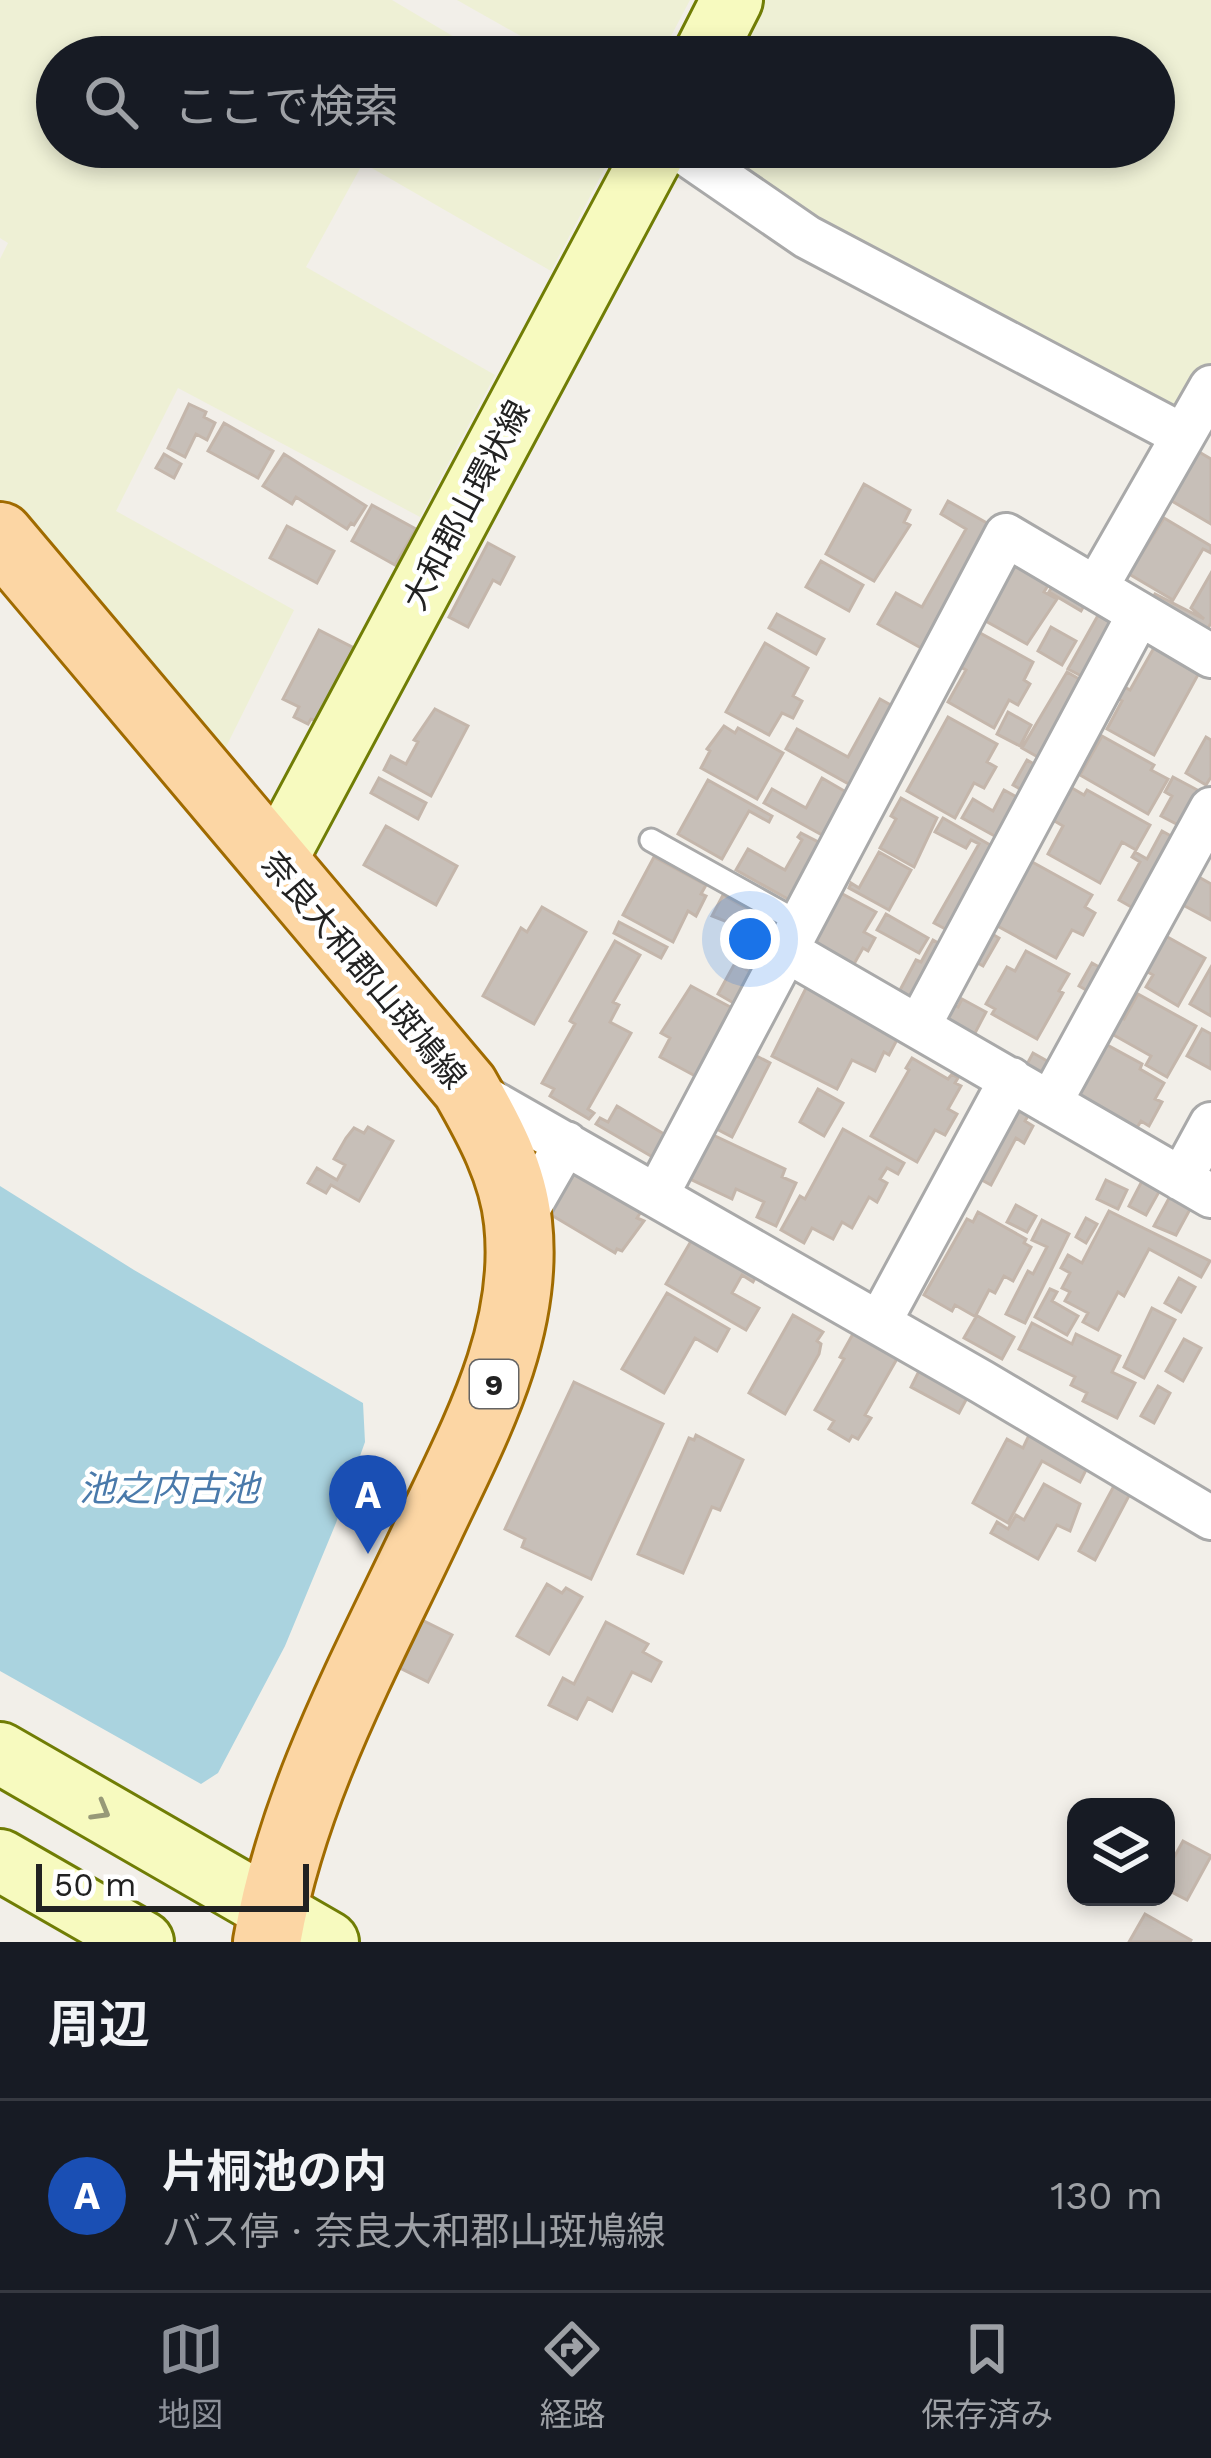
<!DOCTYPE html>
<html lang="ja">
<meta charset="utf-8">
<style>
body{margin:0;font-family:"Work Sans","Noto Sans JP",sans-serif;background:#20242c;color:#f1f3f6}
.controls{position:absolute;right:36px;bottom:36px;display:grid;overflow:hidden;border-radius:24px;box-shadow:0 6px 18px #0003}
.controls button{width:108px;height:108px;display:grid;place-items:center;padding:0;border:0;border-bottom:3px solid #363941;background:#171b24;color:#f1f3f6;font:60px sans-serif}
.scale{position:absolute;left:36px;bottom:30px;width:273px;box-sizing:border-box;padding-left:12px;border:6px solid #222;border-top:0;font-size:33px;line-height:42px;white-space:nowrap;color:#222;-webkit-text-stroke:9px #fff;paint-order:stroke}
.you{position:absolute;left:750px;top:939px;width:42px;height:42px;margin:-30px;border:9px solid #fff;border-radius:50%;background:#1a73e8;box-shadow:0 0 0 18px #1a73e833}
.badge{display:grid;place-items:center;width:78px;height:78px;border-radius:50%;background:#8c9099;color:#fff;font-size:39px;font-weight:700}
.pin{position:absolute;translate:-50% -99px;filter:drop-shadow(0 3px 6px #0008)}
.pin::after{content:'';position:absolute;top:63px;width:42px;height:36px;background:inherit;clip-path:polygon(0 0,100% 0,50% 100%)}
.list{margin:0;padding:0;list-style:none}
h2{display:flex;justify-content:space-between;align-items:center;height:156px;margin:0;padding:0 48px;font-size:51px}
h2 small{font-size:39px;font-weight:400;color:#9ea1a6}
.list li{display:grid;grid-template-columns:78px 1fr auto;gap:36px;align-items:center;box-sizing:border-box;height:192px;padding:0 48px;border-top:3px solid #363941}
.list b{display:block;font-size:45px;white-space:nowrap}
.list p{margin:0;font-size:39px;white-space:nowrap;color:#9ea1a6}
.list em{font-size:39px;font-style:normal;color:#9ea1a6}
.icon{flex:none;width:66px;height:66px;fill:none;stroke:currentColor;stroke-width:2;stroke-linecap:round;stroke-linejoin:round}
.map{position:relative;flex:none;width:1211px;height:1942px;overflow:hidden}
.search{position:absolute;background:#171b24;box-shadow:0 6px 18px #0003;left:36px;right:36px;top:36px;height:132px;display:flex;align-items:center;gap:30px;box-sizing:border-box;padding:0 42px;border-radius:66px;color:#9ea1a6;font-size:45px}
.sheet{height:348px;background:#171b24}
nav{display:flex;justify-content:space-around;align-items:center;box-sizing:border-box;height:168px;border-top:3px solid #363941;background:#171b24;font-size:33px;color:#9ea1a6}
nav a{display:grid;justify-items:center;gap:6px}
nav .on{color:#8c9099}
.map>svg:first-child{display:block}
.farmland{fill:#eef0d5}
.water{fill:#aad3df}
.building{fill:#c7bfb8;stroke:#c4b6ab;stroke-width:3}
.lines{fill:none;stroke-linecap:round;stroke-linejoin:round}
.lane-casing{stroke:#a9a9a9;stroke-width:27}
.street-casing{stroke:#a9a9a9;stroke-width:48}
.secondary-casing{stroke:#707d05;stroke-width:66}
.primary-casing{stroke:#a06b00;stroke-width:72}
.lane{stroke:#fff;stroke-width:21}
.street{stroke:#fff;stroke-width:42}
.secondary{stroke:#f7fabf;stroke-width:60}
.primary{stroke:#fcd6a4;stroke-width:66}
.oneway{stroke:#979978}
.labels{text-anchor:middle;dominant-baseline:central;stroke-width:9;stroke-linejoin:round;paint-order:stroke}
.shield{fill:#fff;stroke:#646464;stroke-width:3}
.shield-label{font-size:30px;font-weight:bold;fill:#222}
.street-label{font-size:33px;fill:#222;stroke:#fff}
.water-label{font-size:36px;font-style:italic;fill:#4a7aab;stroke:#fff}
</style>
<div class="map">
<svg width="1211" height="1942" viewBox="0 0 1211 1942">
<rect width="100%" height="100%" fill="#f2efe9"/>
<!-- farmland -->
<path class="farmland" d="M0 0H392L488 57H57V147H616L551 271 363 163 306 267 495 375 420 517 178 388 116 511 294 610 221 757 0 501V259L8 243 0 238Z
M457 0H690L660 57H558Z
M764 0H1211V364L1177 418 824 232 701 147H1154V57H735Z"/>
<!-- water -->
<path class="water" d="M0 1186 134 1270 363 1403 365 1442 336 1523 285 1646 218 1773 201 1784 0 1671Z"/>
<!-- building -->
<path class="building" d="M189 404 206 412 204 417 215 423 207 440 196 434 185 457 168 448Z
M224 423 273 451 258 478 208 451Z
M1194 449 1211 459V524L1165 497Z
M164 454 181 464 174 478 156 468Z
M284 454 366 506 354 525 351 523 347 529 296 497 292 504 263 486Z
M864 484 910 510 904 522 910 525 874 581 826 554Z
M948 501 994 527 943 618 938 616 921 648 878 624 896 593 922 607 966 529 941 514Z
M372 505 416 529 395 565 352 541Z
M1164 518 1211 546V553L1203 549 1173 600 1129 574Z
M287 526 334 551 317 583 270 558Z
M488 543 514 557 500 584 493 580 468 627 449 617Z
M1010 560 1050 582 1044 592 1057 599 1027 644 980 618Z
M821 561 863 585 849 611 806 587Z
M1211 573V623L1204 635 1150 603 1155 594 1204 619 1191 608Z
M1054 583 1086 602 1081 611 1049 592Z
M1101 610 1119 620 1087 679 1068 669Z
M777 614 824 639 816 654 769 628Z
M1051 627 1076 641 1062 665 1038 651Z
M971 628 1033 662 1024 680 1030 684 1018 705 1009 700 994 728 948 702 966 670 952 663Z
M319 630 354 648 316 721 311 719 308 724 294 717 299 707 283 699Z
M765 643 808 668 793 696 802 701 793 718 782 713 769 735 726 712Z
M1155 646 1200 671 1154 755 1107 729 1122 701 1112 696 1119 684 1130 690Z
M1067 672 1086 683 1043 760 1022 748Z
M880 699 898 709 854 787 786 749 797 729 848 757Z
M435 709 468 726 431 796 384 770 391 756 406 764 418 742 414 740Z
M1008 712 1031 725 1020 746 997 734Z
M948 717 997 744 987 762 996 767 984 788 974 783 955 818 907 791Z
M724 726 735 733 738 728 783 753 757 799 701 768 710 751 707 749Z
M1102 736 1154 765 1151 770 1168 779 1148 814 1080 775Z
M1206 737 1211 740V777L1206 785 1186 773Z
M1027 760 1041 768 1027 793 1013 785Z
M1173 777 1203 793 1184 828 1161 816 1172 796 1165 792Z
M379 778 426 803 418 819 371 793Z
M822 778 846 792 822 835 764 803 772 789 806 808Z
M708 780 772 816 769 822 749 811 722 859 678 834Z
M1072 788 1084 795 1087 790 1150 825 1136 850 1122 842 1100 883 1048 854 1063 826 1046 816 1061 790 1069 794Z
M1004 790 1024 801 1002 840 962 818 973 799 993 811Z
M901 798 937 818 914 867 880 848 896 819 891 816Z
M943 818 999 850 953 933 934 923 979 844 971 840 966 848 935 832Z
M386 826 457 866 436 905 364 865Z
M1162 831 1180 841 1140 912 1119 900 1140 862 1132 857 1135 852 1147 859Z
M801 833 826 846 795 903 736 870 748 849 785 870 802 840 798 837Z
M879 852 911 870 889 910 849 888 851 883 859 888Z
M654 857 706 885 701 894 706 896 696 916 688 911 673 942 623 915Z
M1025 858 1092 895 1085 907 1095 913 1083 935 1072 930 1056 958 990 922Z
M1197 876 1211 884V920L1181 904Z
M839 892 876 912 864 932 875 938 868 951 863 948 854 964 812 941Z
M723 895 754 913 745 929 712 916Z
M542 907 586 932 534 1024 483 996 521 928 527 932Z
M886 914 928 938 919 953 877 930Z
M760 916 779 926 757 964 739 953Z
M619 922 667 947 661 958 614 933Z
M987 931 999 938 983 966 971 959Z
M1164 935 1205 958 1178 1006 1146 987 1153 975 1144 970Z
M933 940 947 948 917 1002 899 992 916 960 921 962Z
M615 941 640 955 613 1002 619 1005 610 1022 631 1033 588 1109 594 1113 589 1119 550 1096 554 1089 542 1083 575 1024 570 1021Z
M1026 951 1069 974 1059 991 1063 993 1037 1039 992 1014 995 1009 986 1004 1007 967 1015 971Z
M735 963 754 974 737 1005 718 994Z
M1092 963 1108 972 1095 995 1079 986Z
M1211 967V1016L1190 1004Z
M808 984 900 1034 889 1055 884 1052 875 1071 852 1060 837 1089 772 1056Z
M691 986 736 1010 699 1078 660 1057 670 1038 661 1033Z
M1138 994 1196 1026 1167 1077 1146 1065 1151 1056 1103 1029 1112 1013 1124 1019Z
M962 999 986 1012 974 1035 941 1016 949 1002 958 1007Z
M1202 1029 1211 1034V1069L1187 1056Z
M1100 1041 1142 1064 1140 1069 1164 1083 1155 1099 1162 1102 1149 1126 1141 1121 1135 1131 1070 1095Z
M749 1052 770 1063 732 1137 711 1126Z
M1033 1053 1058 1067 1049 1082 1025 1068Z
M912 1058 948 1079 952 1074 958 1078 955 1083 961 1086 948 1109 957 1114 945 1135 935 1130 917 1162 871 1136 909 1070 906 1068Z
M818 1089 843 1103 824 1136 800 1122Z
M1009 1094 1033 1107 1025 1121 1033 1126 1024 1143 1016 1138 991 1185 967 1172Z
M617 1106 669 1137 656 1159 596 1124 600 1118 608 1122Z
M368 1127 393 1141 359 1201 331 1185 326 1193 308 1183 317 1168 337 1180 345 1165 334 1159 346 1138 354 1128 364 1133Z
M843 1129 904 1163 898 1174 887 1168 880 1179 887 1183 877 1202 869 1197 852 1228 842 1222 833 1239 812 1228 804 1243 781 1230 800 1196 805 1199Z
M711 1134 785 1169 782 1177 796 1183 776 1226 757 1217 764 1202 736 1189 732 1199 690 1179Z
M573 1165 644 1207 637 1218 644 1221 622 1251 617 1249 615 1253 548 1213Z
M1106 1180 1127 1190 1118 1209 1097 1199Z
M1142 1181 1160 1190 1146 1215 1129 1206Z
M1174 1189 1195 1200 1176 1235 1154 1226Z
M1016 1205 1036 1216 1027 1232 1007 1222Z
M1109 1211 1210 1261 1201 1277 1149 1249 1124 1296 1118 1292 1098 1330 1083 1322 1088 1313 1065 1301 1070 1292 1062 1288 1070 1273 1061 1268 1068 1255 1082 1263Z
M978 1212 1026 1239 1024 1243 1031 1247 1013 1281 1004 1276 995 1293 989 1290 976 1315 1014 1337 1002 1359 964 1338 976 1317 955 1305 952 1311 924 1295 967 1219 973 1222Z
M1086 1218 1097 1224 1086 1243 1076 1237Z
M1042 1220 1069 1234 1025 1323 1006 1314 1028 1271 1033 1274 1047 1247 1032 1240Z
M694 1236 723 1253 720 1257 733 1264 736 1260 758 1273 753 1282 742 1275 732 1293 759 1308 746 1330 666 1284Z
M1179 1278 1195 1287 1181 1312 1165 1303Z
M1050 1289 1057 1292 1052 1301 1078 1316 1067 1335 1035 1317Z
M667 1293 729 1329 717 1351 695 1338 664 1393 622 1369Z
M1152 1308 1175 1320 1144 1378 1124 1367Z
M793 1315 823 1332 817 1341 821 1344 819 1354 785 1414 749 1393Z
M1032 1323 1072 1344 1076 1334 1120 1356 1112 1372 1135 1383 1117 1418 1083 1401 1087 1393 1071 1385 1075 1377 1019 1349Z
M854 1332 898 1357 865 1415 871 1418 858 1439 852 1436 849 1441 829 1429 834 1421 815 1410 844 1359 840 1357Z
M1184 1339 1201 1348 1183 1381 1166 1371Z
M920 1369 968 1396 959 1413 911 1387Z
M574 1382 663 1424 591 1579 522 1547 525 1539 505 1529Z
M1158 1386 1170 1393 1154 1423 1141 1416Z
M1030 1433 1089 1464 1080 1482 1042 1461 1008 1523 973 1503 1007 1439 1023 1448Z
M696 1435 743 1460 720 1510 712 1507 683 1573 638 1554 689 1438 694 1440Z
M1044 1484 1080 1504 1070 1531 1057 1525 1038 1559 991 1533 997 1522 1008 1529 1016 1515 1024 1520Z
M1115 1484 1131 1492 1095 1560 1079 1551Z
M547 1584 562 1593 566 1588 582 1597 549 1654 517 1636Z
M418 1618 452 1635 428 1682 394 1665Z
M606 1622 648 1644 643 1652 661 1662 651 1681 632 1672 612 1711 588 1698 577 1719 549 1705 563 1678 574 1684Z
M1183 1841 1211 1856 1187 1900 1166 1889V1872Z
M1145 1914 1191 1940 1190 1942H1129Z"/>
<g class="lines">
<!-- lane casing -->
<g class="lane-casing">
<path id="lane" d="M651 840 802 924"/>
</g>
<!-- street casing -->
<g class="street-casing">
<path id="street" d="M676 147 807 237 1182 435
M1096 588 1211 387
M787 951 1211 1196
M919 1026 1139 614
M471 1090 982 1382 1211 1518
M1050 1103 1211 809
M1181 1179 1211 1124
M657 1195 1006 535 1211 656
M519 1225 566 1143
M879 1323 1011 1079"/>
</g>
<!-- secondary casing -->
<g class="secondary-casing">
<path id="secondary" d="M703 57 732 0
M274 864 657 147
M0 1753 328 1942
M0 1860 143 1942"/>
</g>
<!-- primary casing -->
<g class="primary-casing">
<path id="primary" d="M0 536 465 1087C489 1129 513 1173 518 1222 530 1331 475 1431 430 1526 367 1660 292 1794 267 1942"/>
</g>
<!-- lane -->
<use href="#lane" class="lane"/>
<!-- street -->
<use href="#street" class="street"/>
<!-- secondary -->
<use href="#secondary" class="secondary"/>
<!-- primary -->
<use href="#primary" class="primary"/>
</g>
<!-- one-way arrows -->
<defs><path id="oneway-chevron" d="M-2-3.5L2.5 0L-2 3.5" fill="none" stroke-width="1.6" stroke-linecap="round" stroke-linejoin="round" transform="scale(3)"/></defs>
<use class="oneway" href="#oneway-chevron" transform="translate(101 1811) rotate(30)"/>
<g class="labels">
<!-- shield labels -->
<rect class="shield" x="470" y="1360" width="48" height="48" rx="9"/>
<g class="shield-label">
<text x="494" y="1384">9</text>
</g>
<!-- street labels -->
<g class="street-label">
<text transform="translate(466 505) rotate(-62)">大和郡山環状線</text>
<text transform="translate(364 970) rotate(50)">奈良大和郡山斑鳩線</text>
</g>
<!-- water labels -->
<g class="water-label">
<text x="169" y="1489">池之内古池</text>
</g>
</g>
</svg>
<div class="controls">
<button><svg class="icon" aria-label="layers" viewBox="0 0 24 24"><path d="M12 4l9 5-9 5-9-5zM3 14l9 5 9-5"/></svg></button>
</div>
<div class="scale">50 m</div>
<div class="you"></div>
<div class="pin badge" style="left:368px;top:1554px;background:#1a4fb4">A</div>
<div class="search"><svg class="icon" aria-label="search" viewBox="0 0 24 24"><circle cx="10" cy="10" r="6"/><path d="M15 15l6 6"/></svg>ここで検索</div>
</div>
<section class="sheet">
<h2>周辺<small></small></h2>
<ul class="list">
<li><span class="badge" style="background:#1a4fb4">A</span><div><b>片桐池の内</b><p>バス停 · 奈良大和郡山斑鳩線</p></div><em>130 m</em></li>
</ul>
</section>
<nav>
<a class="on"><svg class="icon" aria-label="map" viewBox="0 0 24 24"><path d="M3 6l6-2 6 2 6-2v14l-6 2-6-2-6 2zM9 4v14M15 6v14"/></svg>地図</a>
<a><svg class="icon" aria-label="directions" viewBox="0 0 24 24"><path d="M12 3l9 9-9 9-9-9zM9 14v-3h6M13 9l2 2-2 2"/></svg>経路</a>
<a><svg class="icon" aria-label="saved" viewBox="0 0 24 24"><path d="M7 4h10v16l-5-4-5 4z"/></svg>保存済み</a>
</nav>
